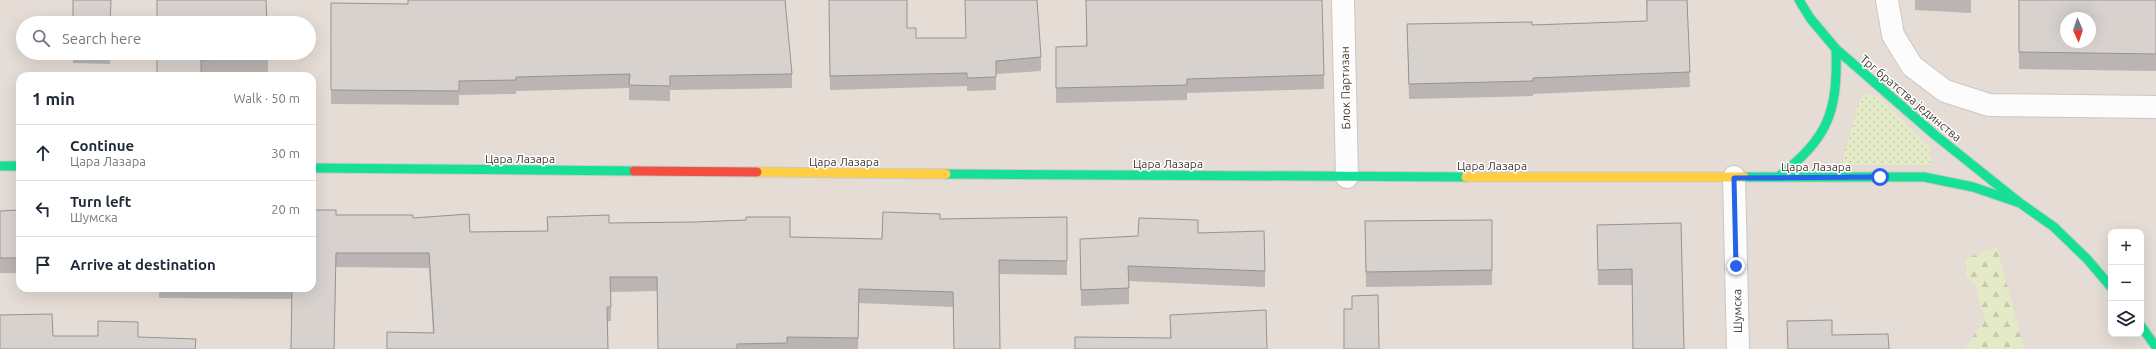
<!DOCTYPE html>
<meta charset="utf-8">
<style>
body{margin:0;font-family:Ubuntu,sans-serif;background:#f6f6f7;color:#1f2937}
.controls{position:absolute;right:12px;bottom:12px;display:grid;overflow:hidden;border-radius:8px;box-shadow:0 4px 16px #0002}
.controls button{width:36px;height:36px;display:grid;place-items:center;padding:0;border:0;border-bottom:1px solid #e0e1e3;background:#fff;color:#1f2937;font:20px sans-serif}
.compass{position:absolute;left:2060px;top:12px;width:36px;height:36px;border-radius:50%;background:#fff;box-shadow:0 4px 16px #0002;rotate:177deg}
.stop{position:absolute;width:12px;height:12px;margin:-9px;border:3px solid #2563eb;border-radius:50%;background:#fff}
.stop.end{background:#2563eb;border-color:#fff;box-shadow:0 1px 4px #0008}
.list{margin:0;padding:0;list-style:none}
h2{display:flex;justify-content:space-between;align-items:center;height:52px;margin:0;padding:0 16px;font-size:17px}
h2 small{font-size:13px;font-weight:400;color:#747a83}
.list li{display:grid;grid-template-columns:26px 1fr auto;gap:12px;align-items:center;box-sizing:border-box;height:56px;padding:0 16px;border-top:1px solid #e0e1e3}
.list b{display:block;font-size:15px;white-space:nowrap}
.list p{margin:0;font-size:13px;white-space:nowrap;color:#747a83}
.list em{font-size:13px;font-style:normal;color:#747a83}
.icon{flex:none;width:22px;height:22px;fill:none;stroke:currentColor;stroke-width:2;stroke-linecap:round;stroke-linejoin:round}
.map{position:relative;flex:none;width:2156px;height:349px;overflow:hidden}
.search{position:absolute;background:#fff;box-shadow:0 4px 16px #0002;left:16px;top:16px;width:300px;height:44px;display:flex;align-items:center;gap:10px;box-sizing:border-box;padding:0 14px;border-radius:22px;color:#747a83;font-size:15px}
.panel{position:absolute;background:#fff;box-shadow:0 4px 16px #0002;left:16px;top:72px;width:300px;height:220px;border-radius:12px}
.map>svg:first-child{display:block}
.residential{fill:#e4dcd5;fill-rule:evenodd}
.grass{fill:url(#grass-dots)}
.forest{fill:url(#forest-firs)}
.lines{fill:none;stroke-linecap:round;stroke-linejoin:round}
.street-casing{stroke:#ccc7c4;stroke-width:24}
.fast-casing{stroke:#d1c8c0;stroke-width:11}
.slow-casing{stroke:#d1c8c0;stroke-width:11}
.jam-casing{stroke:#d1c8c0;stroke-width:11}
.street{stroke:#fdfcfc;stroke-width:22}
.fast{stroke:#16e098;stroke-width:9}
.slow{stroke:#ffcf43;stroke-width:9}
.jam{stroke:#f24e42;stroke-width:9}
.wall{fill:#bab5b2}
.building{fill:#d8d2cf;stroke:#979391;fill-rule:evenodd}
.route{stroke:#2563eb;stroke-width:5}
.labels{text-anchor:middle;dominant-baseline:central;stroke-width:3;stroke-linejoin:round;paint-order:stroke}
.street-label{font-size:12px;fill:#463b34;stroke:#fff}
</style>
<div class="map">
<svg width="2156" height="349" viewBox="0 0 2156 349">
<defs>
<pattern id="grass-dots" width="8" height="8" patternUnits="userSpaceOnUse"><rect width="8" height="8" fill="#e5eac6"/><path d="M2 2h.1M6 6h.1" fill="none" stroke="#c6caab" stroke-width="1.8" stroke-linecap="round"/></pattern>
<pattern id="forest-firs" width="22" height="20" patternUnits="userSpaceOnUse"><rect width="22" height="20" fill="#e5eac6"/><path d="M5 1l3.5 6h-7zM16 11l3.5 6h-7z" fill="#c6caab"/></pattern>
</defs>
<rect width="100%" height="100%" fill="#f0ebe8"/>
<!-- residential -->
<path class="residential" d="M0 0H2156V349H0ZM2066 18H2090V42H2066ZM23 23H309V53H23ZM20 76H312V288H20ZM2111 232H2141V334H2111Z"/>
<!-- grass -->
<path class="grass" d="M1866 93 1881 98 1930 148 1931 165H1841L1860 100Z"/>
<!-- forest -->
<path class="forest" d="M1997 247 2024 349H1965L1985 319 1976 287 1966 275 1965 259Z"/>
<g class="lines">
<!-- street casing -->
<g class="street-casing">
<path id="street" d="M1343 0 1347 177
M1887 0 1893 35 1912 66 1945 91 1989 105 2156 107
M1734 177 1738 349"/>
</g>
<!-- fast casing -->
<g class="fast-casing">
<path id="fast" d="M1799 0 1810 18 1836 49 1935 135 2020 203 2054 227 2087 259 2111 287
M0 166H20
M312 168 634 171
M946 174 1466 177
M1744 177H1924L1973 187 2020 203
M1778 177C1828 138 1838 113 1836 49
M2141 326 2156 347"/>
</g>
<!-- slow casing -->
<g class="slow-casing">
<path id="slow" d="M757 172 946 174
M1466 177H1744"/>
</g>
<!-- jam casing -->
<g class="jam-casing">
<path id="jam" d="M634 171 757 172"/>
</g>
<!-- street -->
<use href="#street" class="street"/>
<!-- fast -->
<use href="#fast" class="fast"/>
<!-- slow -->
<use href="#slow" class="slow"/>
<!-- jam -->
<use href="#jam" class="jam"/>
</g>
<!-- wall -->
<path class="wall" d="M829 0 907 28 916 38H966L965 0H1037L1041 57V71L996 74V90L967 91V86L830 90Z
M1086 0 1324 75V89L1187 93V100L1056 103V47H1086Z
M1646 0H1687L1690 87 1533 94V96L1409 99 1407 24 1532 25 1647 21Z
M1915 0H1971V13L1915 10Z
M2156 0V71L2019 69V52Z
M331 3 792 74V88L670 90V101L629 100V88L516 91V94L459 95V105L331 104Z
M73 53H110V64L73 63Z
M157 53H268V72L201 75V76H157Z
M20 210V273H0V211Z
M312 210H336V215H413V218L469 214 470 232 547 231V217L609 215V223L695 222 746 220V217H790V237L882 239 883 212 940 214V219L1067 217V275L999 274 1000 349H954L953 307 859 303 858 349H658L657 291 611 292V321H608V349H387V332L433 333 429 268 336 267 334 349H291L292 299 159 298V288H312Z
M1492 220V285L1366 287 1365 221Z
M1681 223 1684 349H1633L1632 285H1598L1597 225Z
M1198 233 1265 271V287L1129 281V304L1081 306 1080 239Z
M1170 315 1267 349 1170 338Z"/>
<!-- building -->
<path class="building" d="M73 0H111L110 23H73Z
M157 0H266L267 23H157Z
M408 0H785L792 74 670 76V86L629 85 630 74 516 77V80L459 81V91L331 90V3L408 4Z
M829 0H907V28H916V38H966L965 0H1037L1041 57 996 61V77L967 78V73L830 76Z
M1086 0H1322L1324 75 1187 79V85L1056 88V47L1087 46Z
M1647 0H1687L1690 72 1533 78V81L1409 84 1407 24 1532 22V25L1647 21Z
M2019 0H2156V54L2019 52ZM2066 18H2090V42H2066Z
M157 53H268V57L201 60V75H157Z
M20 210V258H0V211Z
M312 210H336V215H413V218L469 214 470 232 548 231 547 217 609 215V223L695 222 746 220V217H790V237L882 239 883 212 940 214V219L1067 217V261L999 260 1000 349H954L953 292 859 289 858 338 787 337V343L737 344V349H658L657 277H610L611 307H607L608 349H387V332L434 333 429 253H336L334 349H291L292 288H312Z
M1139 218 1198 220V233L1264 231 1265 271 1128 266 1129 288 1081 290 1080 239 1138 236Z
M1492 220V270L1366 272 1365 221Z
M1681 223 1684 349H1633L1632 269 1598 270 1597 225Z
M1378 295 1379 349H1344V309H1352V296Z
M1266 310 1267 349H1075V337L1171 338 1170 315Z
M52 314 53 336H98V321L138 322V337L196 339 195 349H0V315Z
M1832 320V335L1888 334 1889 349H1788L1787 321Z"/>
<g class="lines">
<!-- route -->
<path class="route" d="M1736 266 1734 178 1880 177"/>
</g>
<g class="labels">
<!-- street labels -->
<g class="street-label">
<text transform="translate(1345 88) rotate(-91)">Блок Партизан</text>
<text transform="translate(1911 98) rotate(40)">Трг братства јединства</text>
<text x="520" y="158">Цара Лазара</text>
<text x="844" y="161">Цара Лазара</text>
<text x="1168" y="163">Цара Лазара</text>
<text x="1492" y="165">Цара Лазара</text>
<text x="1816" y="166">Цара Лазара</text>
<text transform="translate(1737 311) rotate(-91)">Шумска</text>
</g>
</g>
</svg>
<div class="controls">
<button>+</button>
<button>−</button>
<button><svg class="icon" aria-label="layers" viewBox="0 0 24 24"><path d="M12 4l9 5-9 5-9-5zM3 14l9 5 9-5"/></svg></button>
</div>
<svg class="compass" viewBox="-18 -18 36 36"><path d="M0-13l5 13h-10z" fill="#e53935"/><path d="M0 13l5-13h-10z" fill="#747a83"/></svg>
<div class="stop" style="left:1880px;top:177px"></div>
<div class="stop end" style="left:1736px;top:266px"></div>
<div class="search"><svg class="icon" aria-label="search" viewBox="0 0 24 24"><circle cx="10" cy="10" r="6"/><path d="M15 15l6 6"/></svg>Search here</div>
<section class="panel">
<h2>1 min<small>Walk · 50 m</small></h2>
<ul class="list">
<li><svg class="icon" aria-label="ahead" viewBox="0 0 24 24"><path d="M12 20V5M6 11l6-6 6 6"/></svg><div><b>Continue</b><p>Цара Лазара</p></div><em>30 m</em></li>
<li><svg class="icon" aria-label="left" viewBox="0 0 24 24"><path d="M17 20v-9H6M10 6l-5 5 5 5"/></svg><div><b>Turn left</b><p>Шумска</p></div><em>20 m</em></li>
<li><svg class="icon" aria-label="arrive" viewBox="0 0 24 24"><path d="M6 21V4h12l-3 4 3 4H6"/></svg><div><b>Arrive at destination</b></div></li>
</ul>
</section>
</div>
